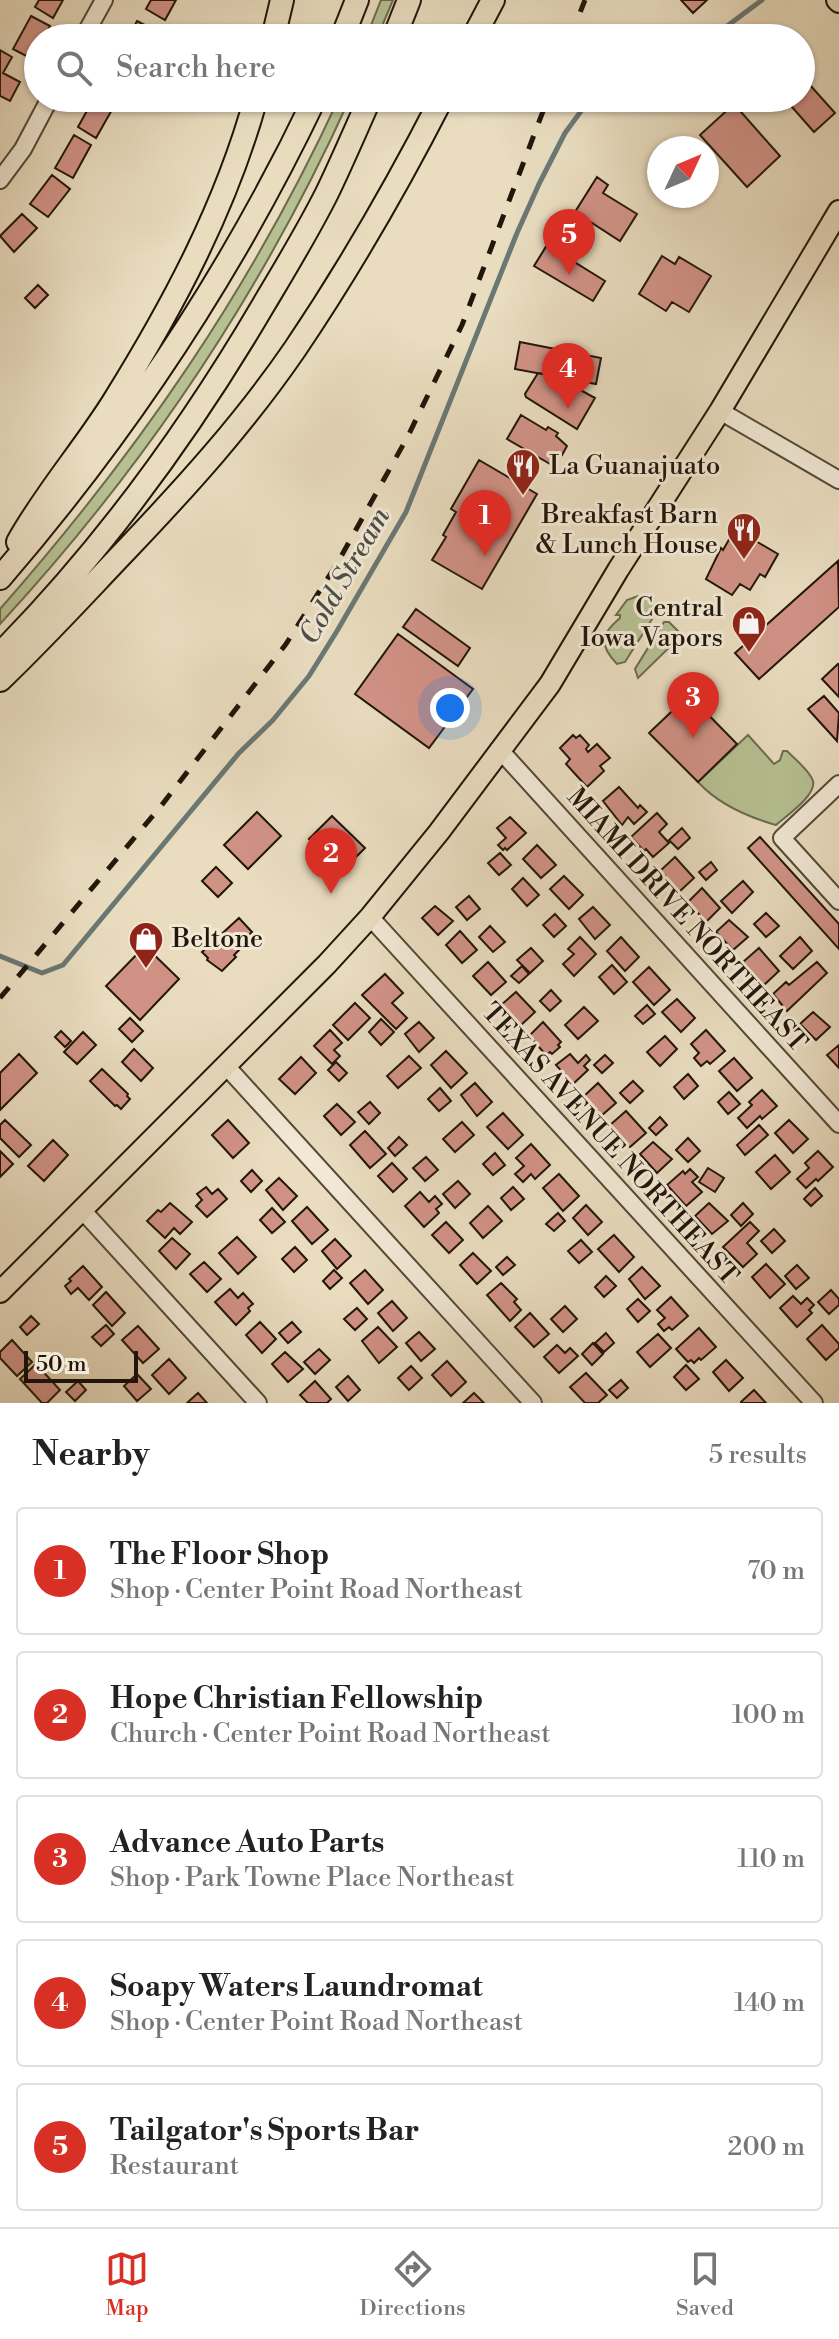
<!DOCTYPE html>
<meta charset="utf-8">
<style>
body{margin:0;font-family:"Libre Bodoni",serif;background:#f2f2f2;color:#222}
.compass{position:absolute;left:647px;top:136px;width:72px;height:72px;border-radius:50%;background:#fff;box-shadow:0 2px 6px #0004;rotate:46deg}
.scale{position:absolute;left:24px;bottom:20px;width:114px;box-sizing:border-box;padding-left:8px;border:4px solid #211609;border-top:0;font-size:22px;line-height:28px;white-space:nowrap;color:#211609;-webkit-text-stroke:6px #f1e8d5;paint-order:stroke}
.you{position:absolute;left:450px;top:708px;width:28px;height:28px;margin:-20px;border:6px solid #fff;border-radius:50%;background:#1a73e8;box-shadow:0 0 0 12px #1a73e833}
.badge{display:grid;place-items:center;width:52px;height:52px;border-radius:50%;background:#d93025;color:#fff;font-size:26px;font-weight:700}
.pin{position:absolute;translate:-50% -66px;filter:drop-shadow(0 2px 4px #0008)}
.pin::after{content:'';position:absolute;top:42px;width:28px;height:24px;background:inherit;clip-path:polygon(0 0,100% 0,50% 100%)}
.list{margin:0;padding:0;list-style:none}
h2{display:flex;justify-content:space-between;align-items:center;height:104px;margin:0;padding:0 32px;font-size:34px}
h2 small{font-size:26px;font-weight:400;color:#767676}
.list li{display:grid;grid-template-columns:52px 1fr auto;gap:24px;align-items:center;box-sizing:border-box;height:128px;margin:0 16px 16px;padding:0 16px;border:2px solid #e0e0e0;border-radius:8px}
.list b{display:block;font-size:30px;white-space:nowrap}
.list p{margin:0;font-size:26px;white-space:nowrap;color:#767676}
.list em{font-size:26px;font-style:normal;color:#767676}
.icon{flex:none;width:44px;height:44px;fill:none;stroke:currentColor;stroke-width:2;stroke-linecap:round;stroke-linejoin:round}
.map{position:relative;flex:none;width:839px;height:1403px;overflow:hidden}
.search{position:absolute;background:#fff;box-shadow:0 2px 6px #0004;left:24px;right:24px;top:24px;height:88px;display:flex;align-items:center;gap:20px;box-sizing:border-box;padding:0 28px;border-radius:44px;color:#767676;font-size:30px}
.sheet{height:824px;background:#fff}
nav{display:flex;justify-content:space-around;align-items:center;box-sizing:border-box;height:112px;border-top:2px solid #e0e0e0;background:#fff;font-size:22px;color:#767676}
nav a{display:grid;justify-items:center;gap:4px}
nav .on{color:#d93025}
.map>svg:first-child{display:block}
.green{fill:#b6c092;stroke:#6c6b4e;stroke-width:2}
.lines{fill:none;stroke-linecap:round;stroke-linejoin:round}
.stream{stroke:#6a7874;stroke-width:5}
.building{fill:#d19286;stroke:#211609;stroke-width:2}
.minor-casing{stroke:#534836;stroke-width:20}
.major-casing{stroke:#211609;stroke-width:24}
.highway-casing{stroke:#211609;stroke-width:26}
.minor{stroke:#f1e8d5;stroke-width:16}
.major{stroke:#e9dcbf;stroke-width:20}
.highway{stroke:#e9dcbf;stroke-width:22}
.rail{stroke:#211609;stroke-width:5;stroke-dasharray:14 14;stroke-linecap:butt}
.labels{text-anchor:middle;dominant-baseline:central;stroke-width:6;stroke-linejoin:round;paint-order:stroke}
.poi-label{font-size:26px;fill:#211609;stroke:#f1e8d5;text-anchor:start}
.street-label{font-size:26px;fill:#211609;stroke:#f1e8d5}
.water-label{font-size:28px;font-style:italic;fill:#4c4f47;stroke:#f1e8d5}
</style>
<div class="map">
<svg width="839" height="1403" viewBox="0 0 839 1403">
<rect width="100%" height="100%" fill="#e9dcbf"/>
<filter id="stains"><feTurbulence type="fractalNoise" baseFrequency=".0025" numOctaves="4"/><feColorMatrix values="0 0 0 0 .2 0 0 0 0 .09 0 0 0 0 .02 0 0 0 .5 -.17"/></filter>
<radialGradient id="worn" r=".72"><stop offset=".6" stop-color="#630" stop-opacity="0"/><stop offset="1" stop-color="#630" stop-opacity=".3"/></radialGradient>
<!-- green -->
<path class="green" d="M381 0H393L377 38H366Z
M339 98H350C263 291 144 468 0 624V609C139 451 251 289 339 98Z
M638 596C647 597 657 603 656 613L625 662 617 664C599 645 600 635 620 618V615H616L627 600Z
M664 622H669L682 635 638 678 635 669Z
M748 735 774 764 780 760 783 751H787C795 759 810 771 813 781 817 795 786 816 776 825 748 817 718 804 698 782Z"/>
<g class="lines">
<!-- stream -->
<path class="stream" d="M711 38 762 0
M0 956 42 973 63 965 239 753 273 720 309 676 337 631 406 512 517 233 539 184 565 133 587 103 604 98"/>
</g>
<!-- building -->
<path class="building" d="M39 0H63L53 18 35 7Z
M151 0H176L165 20 146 9Z
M681 0H707L693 13Z
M31 16 50 26 44 38H38V48L32 59 13 49Z
M137 21 156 31 152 38H128Z
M0 50 12 57 3 73 20 82 10 101 0 96Z
M801 75 835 113 814 132 784 98H801Z
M94 98 113 108 96 138 78 127Z
M734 104 780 156 747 187 700 135Z
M74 135 91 145 73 178 55 168Z
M52 175 70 189 48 217 30 204Z
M597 177 608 185 603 193 637 214 620 241 575 212Z
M22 214 37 228 14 252 0 236Z
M547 245 605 281 593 301 534 266Z
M662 256 675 264 679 257 711 276 689 312 672 302 666 311 639 294Z
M38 285 48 295 35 308 25 298Z
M520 342 601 358 596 384 515 369Z
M538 373 555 376 595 398 577 429 526 397 525 394Z
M521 415 546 430 548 427 558 433 556 436 567 446 562 455 557 452 550 464 507 439Z
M479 460 537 494 482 589 432 560 446 537 443 535 456 512 451 509Z
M735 529 778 554 765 577 760 574 750 590 740 584 732 595 706 579 721 548 723 550Z
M838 561 839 607 759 679 735 653Z
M416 609 470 648 458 666 403 627Z
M398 634 473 689 429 748 355 694Z
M838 664 839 665V697L822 679Z
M689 695 737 744 698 782 649 733Z
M824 696 839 713 837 741 808 709Z
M573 735 576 738 580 735 589 745 586 749 588 752 597 744 610 758 600 766 604 771 587 787 566 764 570 759 560 748Z
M619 787 638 808 640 805 647 812 634 824 628 817 622 825 603 801Z
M257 812 281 836 248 869 224 845Z
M657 813 667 824 659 832 669 843 653 857 646 849 644 851 631 837Z
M332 816 365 848 341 872 309 839Z
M510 817 526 833 507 850 505 848 503 850 498 845 506 838 497 828Z
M682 828 690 838 678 849 669 840Z
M760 837 839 924V949L748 848Z
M537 845 556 865 541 878 523 859Z
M500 853 511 865 499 875 488 863Z
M675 857 694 878 679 892 660 871Z
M711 862 717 870 706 880 699 872Z
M216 867 232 883 218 897 202 881Z
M564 876 583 895 569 909 550 889Z
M523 878 539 895 527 906 512 889Z
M743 881 753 892 732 913 721 901Z
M702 888 720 908 706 922 688 902Z
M469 896 480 909 467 920 456 907Z
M435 906 453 921 438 935 422 918Z
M593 907 610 925 595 939 579 919Z
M766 913 779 926 766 937 754 924Z
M555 914 566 926 554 937 543 925Z
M239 918 252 932 238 946 240 949 234 955 236 957 222 971 207 960 208 958 202 952Z
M729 920 748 937 733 950 716 932Z
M490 926 505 942 493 952 479 937Z
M460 931 477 950 462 963 446 945Z
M580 937 596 954 574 976 563 964 574 954 568 949Z
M621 937 639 957 625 971 607 951Z
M800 937 812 951 793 969 780 956Z
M145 946 179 979 140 1020 106 986Z
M531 948 543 961 530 973 517 960Z
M759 948 779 971 764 985 743 962Z
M488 962 506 982 491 995 473 976Z
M817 962 827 973 787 1011 773 994 786 982 789 985Z
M612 965 627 982 614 994 599 977Z
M522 966 529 974 519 983 511 976Z
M649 967 670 990 654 1005 633 982Z
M385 974 403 993 392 1003 407 1018 396 1029 362 995Z
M551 990 561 1001 550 1011 540 1001Z
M516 992 535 1012 520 1026 501 1005Z
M677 999 695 1018 681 1032 662 1012Z
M355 1003 370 1018 348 1040 333 1025Z
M647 1005 655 1014 643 1024 635 1016Z
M584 1007 598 1021 578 1039 565 1025Z
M813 1012 830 1027 816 1040 800 1024Z
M130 1018 143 1031 132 1042 119 1029Z
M381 1019 394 1032 381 1045 369 1032Z
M419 1022 434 1038 419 1052 405 1034Z
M543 1022 561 1042 558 1045 560 1047 552 1054 550 1052 546 1055 529 1036Z
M330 1030 342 1043 334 1050 340 1056 332 1064 314 1046Z
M706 1030 725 1051 710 1064 707 1061 701 1066 694 1058 699 1053 691 1044Z
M61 1031 71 1041 65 1047 55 1037Z
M83 1032 96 1045 77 1064 64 1052Z
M665 1036 677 1049 660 1066 647 1052Z
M839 1045V1068L827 1055Z
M134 1049 153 1068 141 1081 122 1062Z
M446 1051 467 1073 451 1088 431 1065Z
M19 1054 37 1073 0 1110V1073Z
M570 1054 578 1063 586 1055 590 1060 584 1066 588 1070 573 1084 556 1065Z
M605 1055 613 1063 602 1073 594 1065Z
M409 1056 421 1068 398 1088 387 1076Z
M301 1057 316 1073 295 1094 279 1079Z
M734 1058 752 1078 737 1091 719 1071Z
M336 1062 347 1073 339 1081 328 1070Z
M102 1069 128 1094 127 1096 130 1099 121 1109 117 1105 115 1106 90 1081Z
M688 1074 698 1086 684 1099 674 1087Z
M633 1081 643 1091 630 1103 620 1093Z
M475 1083 492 1102 477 1116 461 1095Z
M598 1083 616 1103 601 1116 583 1097Z
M440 1088 451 1101 439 1111 428 1099Z
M762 1090 777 1106 762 1119 760 1116 747 1128 738 1118 752 1105 749 1102Z
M729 1092 740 1104 728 1114 718 1102Z
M370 1102 380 1113 369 1124 358 1112Z
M337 1104 355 1122 341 1135 324 1116Z
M626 1111 646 1133 630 1147 610 1125Z
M503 1113 523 1135 508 1149 487 1127Z
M660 1117 667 1125 656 1135 649 1128Z
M5 1120 31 1145 19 1157 0 1138V1125Z
M228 1120 249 1143 233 1158 212 1135Z
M789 1120 808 1139 793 1153 775 1133Z
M462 1122 474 1135 455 1152 443 1139Z
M759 1125 768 1135 745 1155 737 1145Z
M365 1131 386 1154 370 1168 350 1145Z
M399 1137 407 1145 395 1156 388 1148Z
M688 1138 700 1151 688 1162 676 1150Z
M53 1140 68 1155 44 1181 28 1166Z
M653 1142 672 1159 657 1173 640 1154Z
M531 1144 550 1165 535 1179 531 1174 523 1182 515 1174 524 1166 516 1158Z
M0 1151 13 1164 0 1177Z
M818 1151 833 1167 818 1181 816 1179 806 1188 797 1179 809 1168 805 1163Z
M495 1153 505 1165 493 1175 483 1164Z
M775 1155 790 1172 771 1189 756 1172Z
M426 1157 438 1170 425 1181 413 1168Z
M392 1163 407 1179 393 1192 378 1176Z
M708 1168 724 1178 715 1192 699 1182Z
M690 1169 698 1177 692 1182 702 1192 686 1206 667 1185 683 1171 685 1174Z
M252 1170 262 1181 251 1192 241 1181Z
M559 1174 579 1196 563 1211 543 1188Z
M279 1178 297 1196 283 1210 266 1190Z
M458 1181 470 1194 455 1208 443 1194Z
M206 1187 212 1194 218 1189 227 1199 207 1217 196 1206 202 1200 197 1194Z
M513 1187 524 1199 511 1210 501 1198Z
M815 1188 822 1196 811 1206 804 1199Z
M420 1192 429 1202 435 1196 442 1204 436 1209 439 1213 424 1227 405 1206Z
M170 1203 192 1222 180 1234 174 1228 165 1238 147 1221 158 1210 161 1212Z
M709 1203 728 1221 712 1234 695 1216Z
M743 1203 753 1214 741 1226 731 1215Z
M586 1205 602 1222 588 1235 573 1218Z
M488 1206 502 1221 483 1238 470 1223Z
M307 1207 328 1230 312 1244 292 1221Z
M272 1208 285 1222 272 1233 260 1220Z
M558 1213 565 1221 554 1231 546 1224Z
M446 1222 463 1240 449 1253 432 1235Z
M750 1222 759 1231 747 1243 757 1254 743 1267 723 1247Z
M774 1229 785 1241 772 1253 761 1241Z
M614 1235 634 1257 619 1272 598 1249Z
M237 1237 256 1257 238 1274 219 1253Z
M172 1238 190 1254 176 1269 159 1251Z
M335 1239 351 1256 337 1269 322 1251Z
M581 1240 592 1252 579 1263 568 1251Z
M295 1247 307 1260 294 1272 282 1259Z
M473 1253 491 1271 477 1284 460 1265Z
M507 1257 515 1265 503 1275 496 1267Z
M204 1262 221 1279 207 1292 190 1274Z
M766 1264 785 1284 770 1298 752 1277Z
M797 1265 809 1278 796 1289 785 1276Z
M83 1266 102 1287 89 1300 78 1288 71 1294 65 1286 71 1281 69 1279Z
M642 1267 660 1286 645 1299 629 1279Z
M334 1270 342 1278 330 1289 323 1281Z
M365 1270 383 1290 368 1304 350 1283Z
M606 1276 616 1286 604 1297 595 1287Z
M501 1283 517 1299 514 1302 521 1310 510 1321 487 1295Z
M230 1289 238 1298 243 1293 253 1304 248 1308 250 1311 236 1325 215 1302Z
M831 1290 839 1299V1305L829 1314 818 1302Z
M106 1292 125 1313 112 1326 93 1305Z
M793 1296 801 1304 807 1298 814 1305 809 1310 812 1313 797 1327 780 1308Z
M671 1297 688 1316 672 1330 669 1327 664 1331 658 1324 665 1318 657 1310Z
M638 1299 650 1311 638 1322 627 1309Z
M392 1301 407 1318 393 1331 378 1313Z
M565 1306 577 1319 563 1332 551 1319Z
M357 1308 367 1319 355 1330 344 1319Z
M530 1313 549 1334 534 1347 515 1327Z
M31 1316 39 1324 27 1335 20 1327Z
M260 1322 276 1339 262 1353 246 1335Z
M292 1322 301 1332 288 1343 279 1333Z
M106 1325 114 1334 101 1346 92 1337Z
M822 1325 839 1344V1348L826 1360 807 1339Z
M138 1326 159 1349 143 1363 122 1340Z
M378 1327 397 1347 379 1363 362 1341Z
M699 1328 716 1347 701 1360 699 1358 694 1363 691 1360 688 1362 676 1349Z
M419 1332 435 1349 421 1361 406 1343Z
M606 1333 614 1343 604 1352 595 1343Z
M658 1334 671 1348 650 1367 637 1352Z
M12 1340 32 1362 17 1376 0 1358V1352Z
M593 1343 603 1354 592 1365 582 1354Z
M557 1345 565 1353 570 1348 578 1356 559 1373 544 1357Z
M319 1349 330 1360 315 1374 304 1362Z
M285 1352 303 1369 288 1382 272 1364Z
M169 1359 186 1378 169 1394 152 1375Z
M726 1360 743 1378 729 1391 713 1372Z
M447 1361 466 1382 451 1396 432 1375Z
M36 1364 60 1390 47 1403H42L20 1379Z
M686 1365 699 1379 686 1390 674 1377Z
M411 1366 422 1378 409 1390 398 1378Z
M586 1373 607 1395 598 1403H585L570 1387Z
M137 1374 151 1389 137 1401 124 1386Z
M348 1376 360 1390 348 1401 336 1387Z
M621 1380 628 1388 617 1398 609 1390Z
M78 1381 86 1390 75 1401 66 1392Z
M315 1381 331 1399 327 1403H308L300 1395Z
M754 1390 766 1403H741V1402Z
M198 1393 207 1403H187Z
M474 1393 484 1403H463Z"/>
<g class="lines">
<!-- minor casing -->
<g class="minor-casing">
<path id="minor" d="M83 38 104 0
M0 180 23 149 50 98
M720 411 839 480
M499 749 839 1124
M839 784 782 838 839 901
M370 917 814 1403
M227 1067 533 1403
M83 1211 258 1403"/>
</g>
<!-- major casing -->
<g class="major-casing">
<path id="major" d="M837 0 839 2
M0 1292 327 964 370 917 439 832 550 684 618 570 720 411 839 211"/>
</g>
<!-- highway casing -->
<g class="highway-casing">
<path id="highway" d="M273 38 282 0
M342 38 357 0
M394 38 409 0
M473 38 493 0
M18 542C46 492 84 449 114 401 173 306 226 207 256 98
M0 578C126 432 232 272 315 98
M0 654C103 550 190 430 264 304 286 267 308 231 327 193 342 162 356 129 370 98
M0 680C44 638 85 593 127 549 187 486 245 422 295 349 349 269 398 184 442 98"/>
</g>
<!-- minor -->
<use href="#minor" class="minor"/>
<!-- major -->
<use href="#major" class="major"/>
<!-- highway -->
<use href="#highway" class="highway"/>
<!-- rail -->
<path class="rail" d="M570 38 585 0
M0 998 161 806 286 644 338 562 408 436 462 325 548 98"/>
</g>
<!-- icons -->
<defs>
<g id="restaurant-pin" transform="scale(1.8)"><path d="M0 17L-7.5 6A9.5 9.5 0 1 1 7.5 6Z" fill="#8f2418" stroke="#f1e8d5"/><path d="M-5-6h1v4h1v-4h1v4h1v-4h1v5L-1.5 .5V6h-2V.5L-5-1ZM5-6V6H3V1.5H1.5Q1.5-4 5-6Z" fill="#fff"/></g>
<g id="shop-pin" transform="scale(1.8)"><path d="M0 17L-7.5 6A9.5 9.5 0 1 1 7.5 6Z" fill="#8f2418" stroke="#f1e8d5"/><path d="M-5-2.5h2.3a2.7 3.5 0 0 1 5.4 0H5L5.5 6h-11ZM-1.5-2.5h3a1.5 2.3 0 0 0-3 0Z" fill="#fff"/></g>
</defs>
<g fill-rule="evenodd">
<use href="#restaurant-pin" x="523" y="466"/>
<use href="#restaurant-pin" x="744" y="530"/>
<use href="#shop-pin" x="749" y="623"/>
<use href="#shop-pin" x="146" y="939"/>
</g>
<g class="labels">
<!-- poi labels -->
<g class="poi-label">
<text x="549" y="466">La Guanajuato</text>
<text x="718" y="515" text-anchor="end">Breakfast Barn<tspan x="718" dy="30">&amp; Lunch House</tspan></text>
<text x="723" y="608" text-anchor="end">Central<tspan x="723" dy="30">Iowa Vapors</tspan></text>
<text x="172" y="939">Beltone</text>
</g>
<!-- street labels -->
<g class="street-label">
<text transform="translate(687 920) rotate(48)">MIAMI DRIVE NORTHEAST</text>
<text transform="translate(610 1144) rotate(48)">TEXAS AVENUE NORTHEAST</text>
</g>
<!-- water labels -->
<g class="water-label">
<text transform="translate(345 576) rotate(-60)">Cold Stream</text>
</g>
</g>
<rect width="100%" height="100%" filter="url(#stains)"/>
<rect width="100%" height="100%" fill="url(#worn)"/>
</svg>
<svg class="compass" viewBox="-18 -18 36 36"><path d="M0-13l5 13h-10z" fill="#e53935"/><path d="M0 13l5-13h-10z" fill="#767676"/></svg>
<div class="scale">50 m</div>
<div class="you"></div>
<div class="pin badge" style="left:485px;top:556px">1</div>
<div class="pin badge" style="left:331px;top:894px">2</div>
<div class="pin badge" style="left:693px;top:738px">3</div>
<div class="pin badge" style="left:568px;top:409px">4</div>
<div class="pin badge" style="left:569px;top:275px">5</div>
<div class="search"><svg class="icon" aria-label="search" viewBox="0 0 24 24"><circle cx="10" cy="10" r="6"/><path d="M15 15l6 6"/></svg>Search here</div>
</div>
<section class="sheet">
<h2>Nearby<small>5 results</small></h2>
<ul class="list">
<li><span class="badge">1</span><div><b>The Floor Shop</b><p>Shop · Center Point Road Northeast</p></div><em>70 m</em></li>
<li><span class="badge">2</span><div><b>Hope Christian Fellowship</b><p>Church · Center Point Road Northeast</p></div><em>100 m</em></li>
<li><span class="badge">3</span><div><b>Advance Auto Parts</b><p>Shop · Park Towne Place Northeast</p></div><em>110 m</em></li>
<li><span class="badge">4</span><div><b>Soapy Waters Laundromat</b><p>Shop · Center Point Road Northeast</p></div><em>140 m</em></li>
<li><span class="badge">5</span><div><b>Tailgator's Sports Bar</b><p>Restaurant</p></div><em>200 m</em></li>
</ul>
</section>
<nav>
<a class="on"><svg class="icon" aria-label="map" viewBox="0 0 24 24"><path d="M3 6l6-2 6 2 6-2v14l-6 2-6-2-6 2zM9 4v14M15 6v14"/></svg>Map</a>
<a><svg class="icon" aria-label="directions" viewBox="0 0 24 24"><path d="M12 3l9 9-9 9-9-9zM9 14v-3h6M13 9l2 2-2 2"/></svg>Directions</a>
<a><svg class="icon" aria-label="saved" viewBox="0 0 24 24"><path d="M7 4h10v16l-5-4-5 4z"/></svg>Saved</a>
</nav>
